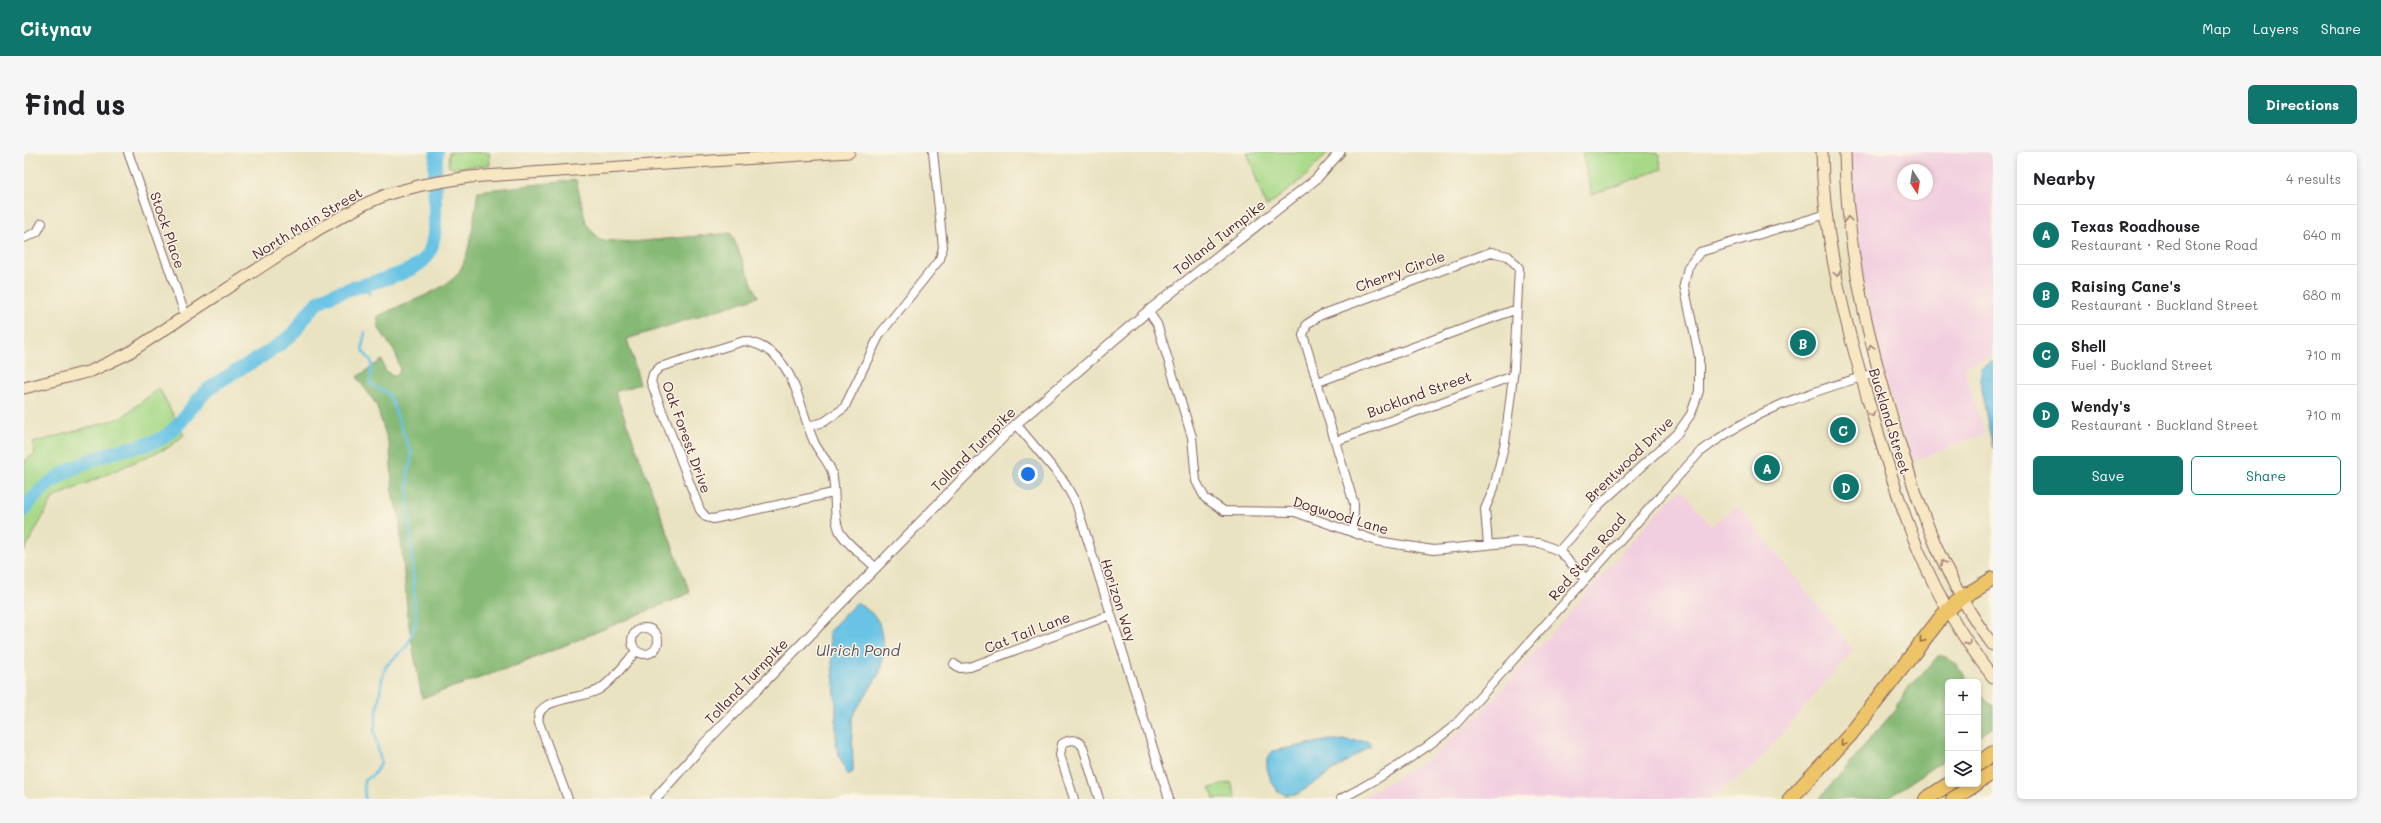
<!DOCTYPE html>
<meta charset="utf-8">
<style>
body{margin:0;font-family:Mali,sans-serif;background:#f6f6f6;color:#202124}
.controls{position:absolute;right:12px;bottom:12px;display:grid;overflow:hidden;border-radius:6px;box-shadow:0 2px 6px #0003}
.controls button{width:36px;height:36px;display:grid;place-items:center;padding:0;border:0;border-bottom:1px solid #e0e0e0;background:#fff;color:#202124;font:20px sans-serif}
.compass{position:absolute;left:1873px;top:12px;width:36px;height:36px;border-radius:50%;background:#fff;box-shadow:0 2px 6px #0003;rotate:168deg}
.you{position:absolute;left:1004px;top:322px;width:14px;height:14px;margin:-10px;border:3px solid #fff;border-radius:50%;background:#1a73e8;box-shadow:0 0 0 6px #1a73e833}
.badge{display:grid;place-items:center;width:26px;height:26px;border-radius:50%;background:#0f766e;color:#fff;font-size:13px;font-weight:700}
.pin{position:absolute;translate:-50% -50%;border:2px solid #fff;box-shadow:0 1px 4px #0006}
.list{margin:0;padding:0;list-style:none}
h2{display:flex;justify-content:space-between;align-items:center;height:52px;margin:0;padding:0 16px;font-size:17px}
h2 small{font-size:13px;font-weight:400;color:#757577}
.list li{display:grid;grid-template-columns:26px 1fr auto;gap:12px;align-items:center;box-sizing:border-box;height:60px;padding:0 16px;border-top:1px solid #e0e0e0}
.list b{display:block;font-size:15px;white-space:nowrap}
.list p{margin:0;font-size:13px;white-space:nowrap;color:#757577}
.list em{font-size:13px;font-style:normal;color:#757577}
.actions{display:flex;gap:8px;padding:12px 16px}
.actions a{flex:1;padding:9px 0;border:1px solid #0f766e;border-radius:6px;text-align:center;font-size:14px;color:#0f766e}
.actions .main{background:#0f766e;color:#fff}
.icon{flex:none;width:22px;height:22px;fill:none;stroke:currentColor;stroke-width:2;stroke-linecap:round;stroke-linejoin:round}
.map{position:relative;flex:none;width:1969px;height:647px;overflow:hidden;border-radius:6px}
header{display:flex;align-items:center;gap:24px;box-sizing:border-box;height:56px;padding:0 20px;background:#0f766e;color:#fff}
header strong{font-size:19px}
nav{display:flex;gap:22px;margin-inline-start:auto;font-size:14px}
.intro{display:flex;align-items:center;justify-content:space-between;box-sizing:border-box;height:96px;padding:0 24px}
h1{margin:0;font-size:28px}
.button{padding:10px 18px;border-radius:6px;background:#0f766e;color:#fff;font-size:14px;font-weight:700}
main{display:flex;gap:24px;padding:0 24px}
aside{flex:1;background:#fff;border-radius:6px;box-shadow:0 2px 6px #0003}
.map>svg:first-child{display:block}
.built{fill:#f2cfe0;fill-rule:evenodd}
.green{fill:#a7d988;stroke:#787c5a}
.forest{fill:#85b974;stroke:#686c50}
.water{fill:#67c3e5;stroke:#587188}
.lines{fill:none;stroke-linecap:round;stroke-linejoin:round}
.stream{stroke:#67c3e5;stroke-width:2.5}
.river{stroke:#67c3e5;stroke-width:14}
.minor-casing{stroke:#826460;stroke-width:10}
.tertiary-casing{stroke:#826460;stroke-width:11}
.secondary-casing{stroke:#826460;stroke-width:13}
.motorway-casing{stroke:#826460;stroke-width:16}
.minor{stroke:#fff;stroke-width:8}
.tertiary{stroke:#fff;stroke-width:9}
.secondary{stroke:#f8e7c3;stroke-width:11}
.motorway{stroke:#eec469;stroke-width:14}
.oneway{stroke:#a18377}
.oneway2{stroke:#946947}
.labels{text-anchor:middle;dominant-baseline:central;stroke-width:3;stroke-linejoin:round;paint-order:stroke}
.street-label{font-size:14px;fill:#4a1f2b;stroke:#fcf5e5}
.water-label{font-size:15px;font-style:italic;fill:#535063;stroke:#fcf5e5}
</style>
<header>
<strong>Citynav</strong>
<nav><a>Map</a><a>Layers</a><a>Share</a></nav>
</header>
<div class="intro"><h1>Find us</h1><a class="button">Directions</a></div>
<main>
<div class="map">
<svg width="1969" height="647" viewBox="0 0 1969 647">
<rect width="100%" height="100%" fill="#fcf5e5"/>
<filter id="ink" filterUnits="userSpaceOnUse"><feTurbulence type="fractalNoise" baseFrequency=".025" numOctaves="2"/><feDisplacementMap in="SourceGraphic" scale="8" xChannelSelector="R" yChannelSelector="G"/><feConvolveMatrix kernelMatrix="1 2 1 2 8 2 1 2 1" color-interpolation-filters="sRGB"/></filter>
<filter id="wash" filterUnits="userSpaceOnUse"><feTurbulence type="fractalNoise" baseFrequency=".012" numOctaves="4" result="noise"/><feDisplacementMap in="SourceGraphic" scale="16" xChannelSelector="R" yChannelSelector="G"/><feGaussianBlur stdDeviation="0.9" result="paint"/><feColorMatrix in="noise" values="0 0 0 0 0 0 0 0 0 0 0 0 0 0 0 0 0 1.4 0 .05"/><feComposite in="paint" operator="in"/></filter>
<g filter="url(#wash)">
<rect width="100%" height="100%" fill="#eae3c2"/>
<!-- built -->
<path class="built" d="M1827 0H1969V204L1939 215 1961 282 1888 309 1853 203 1837 109 1827 28ZM1879 18H1903V42H1879Z
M1657 337 1687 374 1714 354 1829 498 1731 613 1686 647H1335L1405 607 1458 560 1635 359Z"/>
<!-- green -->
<path class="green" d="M425 0H465L466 13 428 16 424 14Z
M1223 0H1304L1281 25 1242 55Z
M1558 0H1634L1638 17 1568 43Z
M135 236 160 283 145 295 29 346 0 399V309L11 302 9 291 97 266Z
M1207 630 1212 647H1190L1186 636Z"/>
<!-- forest -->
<path class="forest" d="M552 28 562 71 575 88 609 90 707 81 734 145 603 187 616 232 591 240 666 441 496 512 398 546 384 468 375 362 369 345 366 296 352 252 333 225 358 208 361 218 368 224 374 222 376 218 372 202 354 175V164C373 154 424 138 435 120 447 101 450 62 454 39Z
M1914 504C1926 502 1939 522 1946 530H1924V605L1862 647H1795L1872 557 1883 536 1896 525Z
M1954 542 1969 554V574L1954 585Z"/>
<!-- water -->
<path class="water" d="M1969 209V297L1957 237V216Z
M833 450 850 463 855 471 861 499 855 522 832 558 828 567 829 620 823 623 812 595V553L805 479Z
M1306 588 1344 589 1347 593 1274 642 1261 643 1254 639 1247 629 1243 616V606L1249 599Z"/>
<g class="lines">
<!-- stream -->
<path class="stream" d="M345 131V142
M341 647 340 629 349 623 357 611 350 578 358 527 362 514 383 494 392 471 384 347V318L387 312V302L365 242 346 232 348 210C335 196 338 198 341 180"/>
<!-- river -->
<path class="river" d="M0 358C22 325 61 308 98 298 112 294 126 293 139 286 159 273 168 250 186 236 211 217 243 205 267 183 278 173 283 157 296 149 323 132 387 128 403 104 418 82 406 28 413 0"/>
</g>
</g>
<g filter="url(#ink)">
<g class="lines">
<!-- minor casing -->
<g class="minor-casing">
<path id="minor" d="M104 0 162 165
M0 86 13 80 18 71
M1124 159 1133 172 1168 285 1172 329 1181 346 1200 359 1271 360 1353 389 1409 398 1493 390 1516 391 1535 399 1562 427
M1294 230 1493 157
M992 272 1039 328 1052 351 1145 647
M784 274 800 270 820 256 856 182 916 107 919 95 909 0
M1312 289 1489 224
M809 341 689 367 682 365 676 358 627 230 629 222 636 215 720 189C771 197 773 251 790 290 795 301 805 309 808 321 813 340 808 360 815 378 819 389 843 407 851 415
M1329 380 1330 352 1279 183 1283 172 1297 163 1467 100 1484 104 1495 116 1490 216 1481 290 1470 336 1461 357 1464 393
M1535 399 1576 352 1653 282 1667 262 1675 239V204L1660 133 1664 115 1676 100 1803 62
M608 489a13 13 0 1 1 26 0a13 13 0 1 1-26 0Z
M930 512 936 516 946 515 1086 463
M544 647 515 571C508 544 561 548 576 537 590 527 601 512 612 499
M1050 647 1036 603 1038 592C1046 586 1054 587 1059 595L1075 647
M1317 647C1358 625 1395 603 1431 573L1675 301C1734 255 1785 241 1854 220"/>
</g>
<!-- tertiary casing -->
<g class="tertiary-casing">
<path id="tertiary" d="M631 647 680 592 992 272 1124 159 1292 27 1316 0"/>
</g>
<!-- secondary casing -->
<g class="secondary-casing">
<path id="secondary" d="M1798 0C1799 89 1823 179 1849 264 1879 363 1903 442 1969 525
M1821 0C1822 97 1844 187 1872 279 1895 355 1920 430 1969 493
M0 236 67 219 103 202 295 77 341 52 364 42 398 33 445 25 825 0"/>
</g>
<!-- motorway casing -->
<g class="motorway-casing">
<path id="motorway" d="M1954 612 1969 601
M1954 630 1969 620
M1766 647 1826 583 1919 463 1937 446 1969 427
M1902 647 1925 632
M1929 647 1952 632"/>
</g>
<!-- minor -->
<use href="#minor" class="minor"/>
<!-- tertiary -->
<use href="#tertiary" class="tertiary"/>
<!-- secondary -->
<use href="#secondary" class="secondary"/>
<!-- motorway -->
<use href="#motorway" class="motorway"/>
</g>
<!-- one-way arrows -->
<defs><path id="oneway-chevron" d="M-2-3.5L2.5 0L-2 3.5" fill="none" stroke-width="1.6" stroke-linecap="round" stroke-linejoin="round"/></defs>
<g class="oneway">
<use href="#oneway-chevron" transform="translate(1824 67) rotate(-96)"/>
<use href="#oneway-chevron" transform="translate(1813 122) rotate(80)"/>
<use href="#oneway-chevron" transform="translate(1847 195) rotate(-105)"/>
<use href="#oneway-chevron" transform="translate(1848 262) rotate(73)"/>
<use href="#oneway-chevron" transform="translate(1919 411) rotate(-116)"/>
<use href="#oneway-chevron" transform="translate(1944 491) rotate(56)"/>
</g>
<g class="oneway2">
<use href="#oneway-chevron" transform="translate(1898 488) rotate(128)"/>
<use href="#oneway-chevron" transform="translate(1819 591) rotate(131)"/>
</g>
</g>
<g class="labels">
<!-- street labels -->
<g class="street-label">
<text transform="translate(283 71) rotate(-31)">North Main Street</text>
<text transform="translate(144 78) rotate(71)">Stock Place</text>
<text transform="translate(1195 85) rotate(-38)">Tolland Turnpike</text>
<text transform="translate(1376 119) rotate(-20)">Cherry Circle</text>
<text transform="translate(1395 242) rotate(-20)">Buckland Street</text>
<text transform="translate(1866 269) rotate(73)">Buckland Street</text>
<text transform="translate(663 285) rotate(70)">Oak Forest Drive</text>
<text transform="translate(949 297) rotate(-45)">Tolland Turnpike</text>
<text transform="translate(1605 307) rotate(-44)">Brentwood Drive</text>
<text transform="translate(1317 363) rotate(17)">Dogwood Lane</text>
<text transform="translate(1563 405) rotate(-49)">Red Stone Road</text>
<text transform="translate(1095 448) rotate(72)">Horizon Way</text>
<text transform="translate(1003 480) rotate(-21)">Cat Tail Lane</text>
<text transform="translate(722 529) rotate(-46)">Tolland Turnpike</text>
</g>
<!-- water labels -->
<g class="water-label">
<text x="834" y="498">Ulrich Pond</text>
</g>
</g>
</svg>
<div class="controls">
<button>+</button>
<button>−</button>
<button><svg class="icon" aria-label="layers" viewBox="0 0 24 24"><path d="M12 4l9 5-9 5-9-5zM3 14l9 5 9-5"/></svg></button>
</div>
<svg class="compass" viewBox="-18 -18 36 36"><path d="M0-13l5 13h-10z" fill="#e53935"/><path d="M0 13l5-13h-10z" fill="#757577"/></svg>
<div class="you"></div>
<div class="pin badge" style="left:1743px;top:316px">A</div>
<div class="pin badge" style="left:1779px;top:191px">B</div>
<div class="pin badge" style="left:1819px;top:278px">C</div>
<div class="pin badge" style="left:1822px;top:335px">D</div>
</div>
<aside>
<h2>Nearby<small>4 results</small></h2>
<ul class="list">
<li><span class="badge">A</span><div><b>Texas Roadhouse</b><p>Restaurant · Red Stone Road</p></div><em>640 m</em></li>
<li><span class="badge">B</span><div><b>Raising Cane's</b><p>Restaurant · Buckland Street</p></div><em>680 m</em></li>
<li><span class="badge">C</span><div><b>Shell</b><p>Fuel · Buckland Street</p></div><em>710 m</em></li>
<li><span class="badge">D</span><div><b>Wendy's</b><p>Restaurant · Buckland Street</p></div><em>710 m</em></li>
</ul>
<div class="actions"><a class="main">Save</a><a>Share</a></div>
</aside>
</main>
